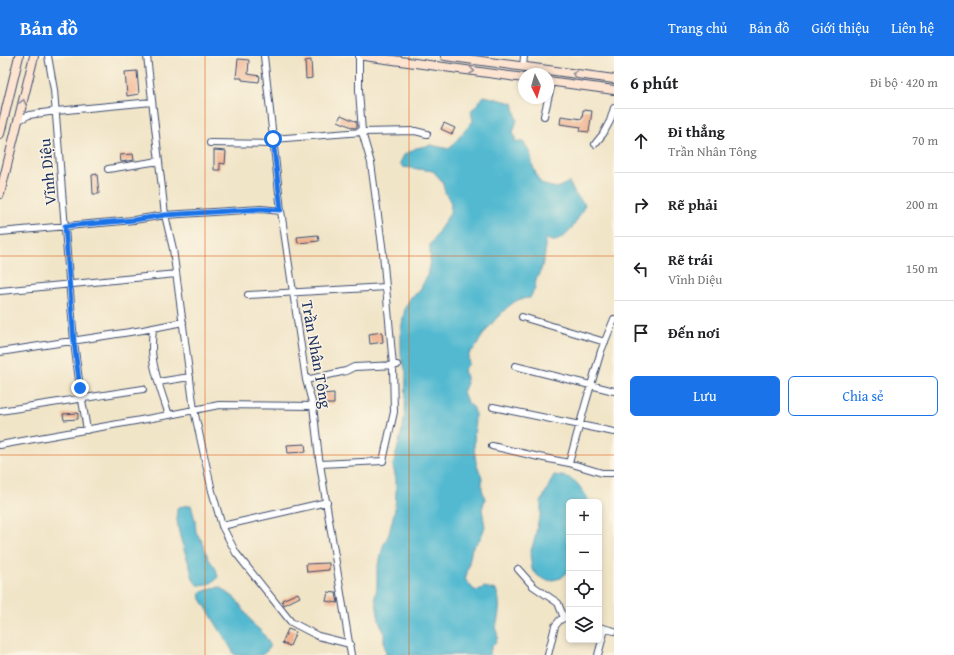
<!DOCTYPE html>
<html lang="vi">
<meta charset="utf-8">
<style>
body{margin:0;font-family:"Gentium Book Plus",serif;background:#f6f6f6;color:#202124}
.controls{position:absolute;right:12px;bottom:12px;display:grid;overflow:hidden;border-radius:6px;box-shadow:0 2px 6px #0003}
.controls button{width:36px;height:36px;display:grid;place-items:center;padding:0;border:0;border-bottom:1px solid #e0e0e0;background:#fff;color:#202124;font:20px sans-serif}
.compass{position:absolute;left:518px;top:12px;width:36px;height:36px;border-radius:50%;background:#fff;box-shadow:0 2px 6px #0003;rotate:175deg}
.stop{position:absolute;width:12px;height:12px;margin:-9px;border:3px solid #1a73e8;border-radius:50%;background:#fff}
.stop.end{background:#1a73e8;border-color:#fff;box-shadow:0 1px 4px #0008}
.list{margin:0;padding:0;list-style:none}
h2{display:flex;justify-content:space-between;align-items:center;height:52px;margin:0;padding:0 16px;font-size:17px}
h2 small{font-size:13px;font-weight:400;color:#757577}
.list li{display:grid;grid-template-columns:26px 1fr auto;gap:12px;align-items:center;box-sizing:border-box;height:64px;padding:0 16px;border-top:1px solid #e0e0e0}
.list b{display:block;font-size:15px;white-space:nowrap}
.list p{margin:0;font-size:13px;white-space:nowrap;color:#757577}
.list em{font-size:13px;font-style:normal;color:#757577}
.actions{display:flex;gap:8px;padding:12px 16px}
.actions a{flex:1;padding:9px 0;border:1px solid #1a73e8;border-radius:6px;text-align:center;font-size:14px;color:#1a73e8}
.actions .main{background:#1a73e8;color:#fff}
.icon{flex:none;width:22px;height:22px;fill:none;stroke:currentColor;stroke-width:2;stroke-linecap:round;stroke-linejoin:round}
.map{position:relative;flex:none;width:614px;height:599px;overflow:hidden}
header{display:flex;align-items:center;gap:24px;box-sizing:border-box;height:56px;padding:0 20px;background:#1a73e8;color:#fff}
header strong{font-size:19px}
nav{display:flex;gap:22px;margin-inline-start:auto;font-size:14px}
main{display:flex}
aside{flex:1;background:#fff}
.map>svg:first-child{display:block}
.water{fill:#52b9d0;stroke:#367497}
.building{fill:#f0b28f}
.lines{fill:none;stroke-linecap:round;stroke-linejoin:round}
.minor-casing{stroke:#3b4a6e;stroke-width:8}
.secondary-casing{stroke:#3b4a6e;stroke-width:10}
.minor{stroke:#fff;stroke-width:6}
.secondary{stroke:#fde4d1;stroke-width:8}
.oneway{stroke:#8c8a98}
.route{stroke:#1a73e8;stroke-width:5}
.grid{fill:none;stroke:#de5710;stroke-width:1;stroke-opacity:0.55}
.labels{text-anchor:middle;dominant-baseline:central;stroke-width:3;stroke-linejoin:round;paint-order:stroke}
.street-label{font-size:16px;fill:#1b2f5e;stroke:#fcf5e5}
</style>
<header>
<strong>Bản đồ</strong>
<nav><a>Trang chủ</a><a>Bản đồ</a><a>Giới thiệu</a><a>Liên hệ</a></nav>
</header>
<main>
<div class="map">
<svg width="614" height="599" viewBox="0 0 614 599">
<rect width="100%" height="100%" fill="#fcf5e5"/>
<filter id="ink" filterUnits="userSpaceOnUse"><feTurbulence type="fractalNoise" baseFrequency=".025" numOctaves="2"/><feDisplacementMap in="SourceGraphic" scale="8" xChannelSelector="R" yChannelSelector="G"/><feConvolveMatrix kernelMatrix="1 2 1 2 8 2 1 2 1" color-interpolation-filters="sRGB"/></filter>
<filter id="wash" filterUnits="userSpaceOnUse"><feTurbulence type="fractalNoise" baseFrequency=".012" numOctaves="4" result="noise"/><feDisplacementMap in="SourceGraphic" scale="16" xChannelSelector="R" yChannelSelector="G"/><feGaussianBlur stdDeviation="0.9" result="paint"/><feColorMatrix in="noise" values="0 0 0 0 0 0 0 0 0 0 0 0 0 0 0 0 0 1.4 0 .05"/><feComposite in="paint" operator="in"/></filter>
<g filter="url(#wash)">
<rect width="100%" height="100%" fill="#f1e5c8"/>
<!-- water -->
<path class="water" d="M484 40 513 47 517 64 513 76 516 86H523L530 95 533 111 539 125 544 129 557 132 569 126 575 138 585 148C580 160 567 187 551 185 549 184 547 183 545 182V198L541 214 536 223 535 232 530 242C527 243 521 242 518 244 508 248 487 272 481 282 477 288 477 292 470 296L468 302 469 308 464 313 467 327 463 336 467 346 473 351 475 358 474 392 476 406 482 422V433L485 443 482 453 485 471 480 483 472 492 467 517 465 523 473 533 477 535 484 531 496 534C501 545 500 560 495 572 503 587 490 585 490 599H386L384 585V576L379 564 375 540 377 531V512L380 504 383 490 389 478 395 453 396 436V423L393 410 403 370 405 357 406 316 401 300V274L405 252 411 241 419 236 427 220 430 204V189L450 157 451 147 445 136 442 125 433 115 403 111 400 107 404 99 416 92 431 89 449 93 473 65 471 55Z
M554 419C570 421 575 422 584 437 587 440 588 442 588 446H569V515L561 522 548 525 538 520 532 513 530 498 535 482 538 466 541 457V446Z
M191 449 195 464 196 476 203 487 208 502 216 513 218 521C214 526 204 533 197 528 191 524 192 516 190 511 185 495 178 480 177 463 177 459 176 455 178 451Z
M220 531 236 543 254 569 263 577 269 587V593L262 599H235L201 543 200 537 212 532Z"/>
<g id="blocks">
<!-- building -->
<path class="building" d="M238 3 249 4 248 18 260 20 259 26 242 24V22H236Z
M311 4 312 22 306 23 305 5Z
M137 15 139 38 127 40 125 16Z
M583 54 592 55 589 76 580 75 581 71 560 68 561 60 582 63Z
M341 59 357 66V70L356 72H354L338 65Z
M444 67 455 72 452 78 441 73Z
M214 94 226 95 225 108 220 107V114H214Z
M133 98 134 104 121 106 120 99Z
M97 118 99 138H93L92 119Z
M318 179 319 185 298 187 297 181Z
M382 276 383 286 370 288 369 278Z
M334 337V348H323L322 338Z
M78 357V363L64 364 63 358Z
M305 388 306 396 288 397 287 389Z
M329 507V514L307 516 306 508Z
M328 536 336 537 338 547 326 545Z
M298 537 300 541 284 549 282 544Z
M288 573 296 576 290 590 282 587Z"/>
</g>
</g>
<g filter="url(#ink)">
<use href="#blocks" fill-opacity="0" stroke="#3b4a6e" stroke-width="1"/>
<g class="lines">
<!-- minor casing -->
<g class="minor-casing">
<path id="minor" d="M48 0 54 34 74 286 80 332 87 374
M147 0 165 159 173 193 194 354 212 435 222 470 236 497 291 566 318 580 350 588
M264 0 281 155 306 324 313 350 319 402 351 599
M523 11 524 0
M544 60 552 26
M19 64 29 59 56 55 152 46
M273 83 362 76 415 75 427 78
M210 87 273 88
M595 88 603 78 610 65 614 52
M108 113 159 105
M0 176 134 164 165 159 261 153 281 155
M0 235 176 218
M248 239 386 231
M522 261 605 286
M153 272C152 283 151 293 153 304 156 323 163 341 169 359
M0 296 143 274 183 266
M515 310 614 335
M306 324 346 315 354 311 397 309
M158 326 190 321
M493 351 614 376
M0 355 143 333
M0 389 169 359 219 349 313 350
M492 390 539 401 569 407 602 417H614
M569 407 586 346 601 295 614 263
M320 408 383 405 394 356 393 310 383 197 371 107 362 76 359 34V0
M222 470 327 446
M518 513 533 530 558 547 564 562
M599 571 614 575
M548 599 555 570 560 564 564 562 569 563
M598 599 605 573"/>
</g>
<!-- secondary casing -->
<g class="secondary-casing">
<path id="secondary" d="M364 0 524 22
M445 0 614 23
M548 25 614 34
M0 78 19 0
M0 138 34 0"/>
</g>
<!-- minor -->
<use href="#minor" class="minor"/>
<!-- secondary -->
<use href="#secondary" class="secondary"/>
</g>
<!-- one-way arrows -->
<defs><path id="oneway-chevron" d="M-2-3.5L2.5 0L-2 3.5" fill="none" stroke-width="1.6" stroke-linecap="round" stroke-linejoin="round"/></defs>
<g class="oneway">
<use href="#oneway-chevron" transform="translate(472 15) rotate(8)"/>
<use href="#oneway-chevron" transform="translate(575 18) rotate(-172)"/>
<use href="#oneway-chevron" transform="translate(23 46) rotate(-76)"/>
</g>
</g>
<g class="lines" filter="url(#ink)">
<!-- route -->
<path class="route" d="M80 332 74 286 65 170 134 164 165 159 261 153 281 154 273 83"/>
</g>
<!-- grid -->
<path class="grid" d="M205 0V599M409 0V599M0 200H614M0 399H614"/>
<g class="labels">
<!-- street labels -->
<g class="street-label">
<text transform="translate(47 116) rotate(-95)">Vĩnh Diệu</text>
<text transform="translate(317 298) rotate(80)">Trần Nhân Tông</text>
</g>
</g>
</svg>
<div class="controls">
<button>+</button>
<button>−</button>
<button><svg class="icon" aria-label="locate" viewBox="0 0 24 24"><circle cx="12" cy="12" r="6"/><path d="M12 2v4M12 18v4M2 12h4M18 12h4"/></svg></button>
<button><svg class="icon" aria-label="layers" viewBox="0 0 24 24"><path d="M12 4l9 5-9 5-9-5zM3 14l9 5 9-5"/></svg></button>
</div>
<svg class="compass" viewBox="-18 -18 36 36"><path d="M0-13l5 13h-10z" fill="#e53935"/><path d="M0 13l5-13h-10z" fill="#757577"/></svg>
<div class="stop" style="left:273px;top:83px"></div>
<div class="stop end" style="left:80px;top:332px"></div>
</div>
<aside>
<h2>6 phút<small>Đi bộ · 420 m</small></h2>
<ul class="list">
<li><svg class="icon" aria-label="ahead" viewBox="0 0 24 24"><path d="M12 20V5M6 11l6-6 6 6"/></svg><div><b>Đi thẳng</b><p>Trần Nhân Tông</p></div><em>70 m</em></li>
<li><svg class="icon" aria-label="right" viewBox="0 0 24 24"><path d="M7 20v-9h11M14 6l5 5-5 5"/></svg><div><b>Rẽ phải</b></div><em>200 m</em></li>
<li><svg class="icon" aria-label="left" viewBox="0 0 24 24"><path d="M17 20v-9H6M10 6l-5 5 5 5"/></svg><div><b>Rẽ trái</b><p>Vĩnh Diệu</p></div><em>150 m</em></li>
<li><svg class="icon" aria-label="arrive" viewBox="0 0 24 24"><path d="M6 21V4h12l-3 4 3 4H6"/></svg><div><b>Đến nơi</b></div></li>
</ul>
<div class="actions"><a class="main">Lưu</a><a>Chia sẻ</a></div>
</aside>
</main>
